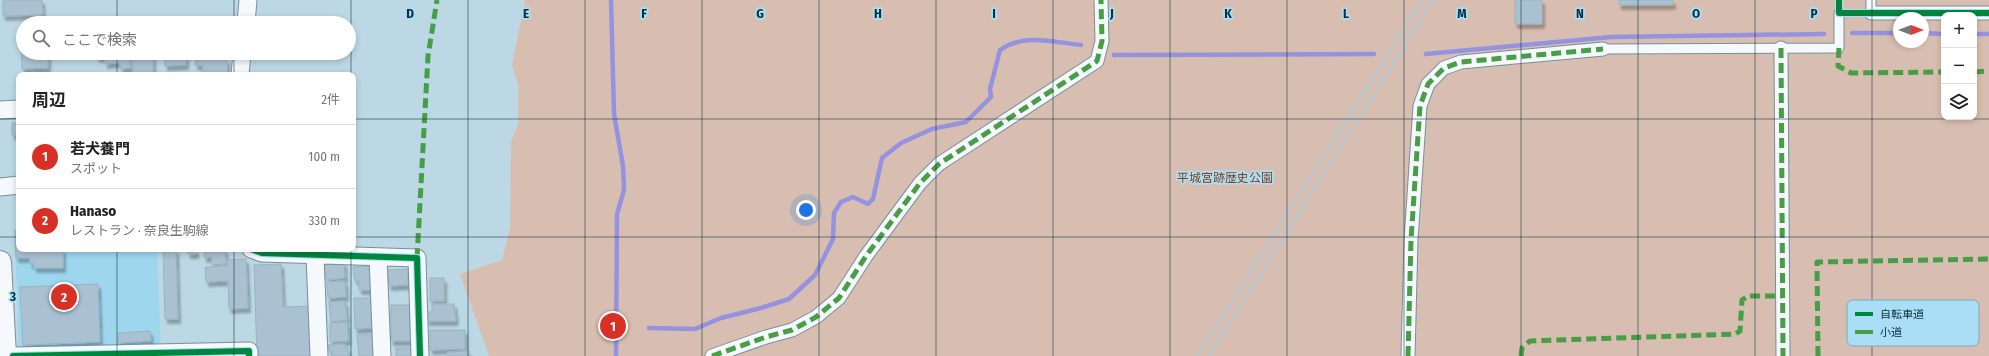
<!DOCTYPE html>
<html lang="ja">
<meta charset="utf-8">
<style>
body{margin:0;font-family:"Fira Sans Condensed","Noto Sans JP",sans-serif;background:#f2f2f2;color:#222}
.controls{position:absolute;right:12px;top:12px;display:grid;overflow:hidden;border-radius:8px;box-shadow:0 2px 6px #0003}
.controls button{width:36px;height:36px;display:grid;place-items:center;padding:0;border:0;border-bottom:1px solid #e0e0e0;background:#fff;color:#222;font:20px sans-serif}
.compass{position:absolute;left:1893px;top:12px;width:36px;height:36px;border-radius:50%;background:#fff;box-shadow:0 2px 6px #0003;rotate:90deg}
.you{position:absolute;left:806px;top:210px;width:14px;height:14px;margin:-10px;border:3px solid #fff;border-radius:50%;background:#1a73e8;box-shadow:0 0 0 6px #1a73e833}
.badge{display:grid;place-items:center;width:26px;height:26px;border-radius:50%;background:#d93025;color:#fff;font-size:13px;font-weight:700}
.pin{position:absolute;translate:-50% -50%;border:2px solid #fff;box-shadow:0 1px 4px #0006}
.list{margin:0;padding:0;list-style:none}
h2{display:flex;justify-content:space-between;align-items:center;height:52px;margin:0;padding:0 16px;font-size:17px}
h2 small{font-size:13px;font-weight:400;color:#767676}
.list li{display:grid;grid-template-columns:26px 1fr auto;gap:12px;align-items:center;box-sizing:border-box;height:64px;padding:0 16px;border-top:1px solid #e0e0e0}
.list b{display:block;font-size:15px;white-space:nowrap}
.list p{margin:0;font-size:13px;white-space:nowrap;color:#767676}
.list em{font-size:13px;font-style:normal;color:#767676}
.icon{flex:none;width:22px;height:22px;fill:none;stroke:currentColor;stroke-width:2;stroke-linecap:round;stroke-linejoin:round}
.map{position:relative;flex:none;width:1989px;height:356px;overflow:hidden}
.search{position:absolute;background:#fff;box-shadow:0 2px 6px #0003;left:16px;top:16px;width:340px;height:44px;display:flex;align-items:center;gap:10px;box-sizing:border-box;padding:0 14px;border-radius:22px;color:#767676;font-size:15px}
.panel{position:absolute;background:#fff;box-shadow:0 2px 6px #0003;left:16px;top:72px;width:340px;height:180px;border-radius:8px}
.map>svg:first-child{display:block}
.built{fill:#9ed6ee}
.green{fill:#d8beb0;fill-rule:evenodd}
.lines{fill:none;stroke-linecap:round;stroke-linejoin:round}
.stream{stroke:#9592e0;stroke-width:4.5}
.building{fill:#a9c1d1;stroke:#9ab3c2;filter:url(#shadow)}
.service-casing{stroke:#76909b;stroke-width:11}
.pedestrian-casing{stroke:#76909b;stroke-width:15}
.minor-casing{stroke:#76909b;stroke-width:19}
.primary-casing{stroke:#76909b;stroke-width:24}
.service{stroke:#f5f9fb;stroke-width:9}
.pedestrian{stroke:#f5f9fb;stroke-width:13}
.minor{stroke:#f5f9fb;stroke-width:17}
.primary{stroke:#f5f9fb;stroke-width:22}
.rail{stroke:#bdc7cb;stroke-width:3}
.quiet{stroke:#489e46;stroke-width:5;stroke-dasharray:10 5;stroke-linecap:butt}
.cycleway-casing{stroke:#aadef6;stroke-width:8}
.cycleway{stroke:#00873e;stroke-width:6}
.grid{fill:none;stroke:#073141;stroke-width:1;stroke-opacity:0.55}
.labels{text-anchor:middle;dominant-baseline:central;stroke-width:3.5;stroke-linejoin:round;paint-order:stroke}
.park-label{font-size:12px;fill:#863f13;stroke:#aadef6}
.key{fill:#aadef6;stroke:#79aac0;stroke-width:1}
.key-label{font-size:11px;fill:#073141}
.grid-label{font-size:13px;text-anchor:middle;font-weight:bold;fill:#073141;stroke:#aadef6;stroke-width:3.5;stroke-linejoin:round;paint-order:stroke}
</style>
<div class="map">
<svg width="1989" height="356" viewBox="0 0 1989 356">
<defs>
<filter id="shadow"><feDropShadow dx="2.5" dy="4.5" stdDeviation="1" flood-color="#0004"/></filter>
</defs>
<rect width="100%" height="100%" fill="#bcd8e4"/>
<!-- built -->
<path class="built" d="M14 229H19V249H157L161 346 18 350V309Z"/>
<!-- green -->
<path class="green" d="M525 0H1989V356H489L460 274 502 260 510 229 511 142 518 124V85L512 65ZM1944 15H1974V117H1944ZM1899 18H1923V42H1899Z"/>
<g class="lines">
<!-- stream -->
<path class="stream" d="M611 0 614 114 623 166 624 190 617 214 616 356
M1852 33H1899
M1923 33 1944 34
M1974 34H1989
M1426 54 1611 37 1824 34
M1114 55 1374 54
M649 328 695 329 721 318 761 308 789 299 815 275 833 239 834 213 841 202 853 197 868 204 873 199 882 158 901 143 932 129 966 122 991 97 990 89 1000 50C1024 33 1053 42 1081 45"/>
</g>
<!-- building -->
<path class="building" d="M3 0H42L43 15 3 16Z
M1515 0H1542V24H1515Z
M1619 0H1673V5H1619Z
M211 19 244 22V23H211Z
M21 37H23V53H48V68L22 69Z
M97 53H128L131 68 121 69 120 64 118 63 105 64V57L97 58Z
M133 53H153V75H133Z
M164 53H186V65L165 66Z
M196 58 227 59V75H202L203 66 195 65Z
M12 123H19V135H12Z
M15 231H19V249H63V268H34V264H30V258H16Z
M163 249H176L178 319H165Z
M188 249H196V254H188Z
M204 249H225L226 264 212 265V257L204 258Z
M246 259 248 308 229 309 228 281 206 282 205 267 227 266V260Z
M344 262 345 278 326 280 324 264Z
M281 264 283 307 312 306 313 356H257L254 265Z
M371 266V290H359V281H355L353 267Z
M408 269V285L389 286 388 270Z
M430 278H444V301H430Z
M345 281 346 297 328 298 327 282Z
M98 284 100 342 23 345 20 287Z
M354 298H374L375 328 355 329Z
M345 301 347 320 331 322 329 302Z
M432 304H454L456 321H427V312H432Z
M391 305H414L410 313 411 341H391Z
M347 322 348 341 330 342V323Z
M430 330H465V349L430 350Z
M150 331 151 341 118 343V333Z
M377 334 378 356H359L357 335Z
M345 344V348H348L349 356H332V351H329L328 345Z
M396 348H415V356H396Z
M469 351V356H447V352Z"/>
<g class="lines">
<!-- service casing -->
<g class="service-casing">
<path id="service" d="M1871 0V13
M1603 49 1839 48V13"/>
</g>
<!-- pedestrian casing -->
<g class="pedestrian-casing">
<path id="pedestrian" d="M1871 13H1989
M1781 48 1783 356
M712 356 766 337 792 330 816 317 839 298 866 256 920 183 939 164 1097 61 1102 41 1101 0
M1408 356 1411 240 1420 106 1428 84 1444 68 1461 62 1603 49"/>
</g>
<!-- minor casing -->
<g class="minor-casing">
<path id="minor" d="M246 23 248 0
M240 75 242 53
M0 110 19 109
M0 187 19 185
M251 249 262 253 417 258 420 356
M315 255 319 356
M378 257 382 356
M13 356 249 351V356"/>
</g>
<!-- primary casing -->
<g class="primary-casing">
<path id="primary" d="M0 262 5 356"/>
</g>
<!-- service -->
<use href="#service" class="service"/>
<!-- pedestrian -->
<use href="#pedestrian" class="pedestrian"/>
<!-- minor -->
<use href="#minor" class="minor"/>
<!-- primary -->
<use href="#primary" class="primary"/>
<!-- rail -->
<path class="rail" d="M1197 356 1422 0
M1209 356 1433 0"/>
<!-- quiet -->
<path class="quiet" d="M1781 48 1783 356
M1839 48 1838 66 1851 73 1944 72
M1974 72 1989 71
M417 258 428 56 437 0
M712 356 766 337 792 330 816 317 839 298 866 256 920 183 939 164 1097 61 1102 41 1101 0
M1408 356 1411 240 1420 106 1428 84 1444 68 1461 62 1603 49
M1521 356 1522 348 1530 341 1735 334 1740 331 1742 300 1748 296H1782
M1818 356 1817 262 1989 259"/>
<!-- cycleway casing -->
<g class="cycleway-casing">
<path id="cycleway" d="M1839 0V13H1989
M251 249 262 253 417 258 420 356
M13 356 249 351V356"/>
</g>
<!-- cycleway -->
<use href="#cycleway" class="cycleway"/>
</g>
<!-- grid -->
<path class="grid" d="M117 0V23M234 0V23M351 0V75M468 0V356M585 0V356M702 0V356M819 0V356M936 0V356M1053 0V356M1170 0V356M1287 0V356M1404 0V356M1521 0V356M1638 0V356M1755 0V356M1872 0V356M117 53V75M234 53V75M0 119H19M353 119H1989M0 237H19M353 237H1989M117 249V356M234 249V356M351 249V356"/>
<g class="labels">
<!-- park labels -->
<g class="park-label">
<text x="1225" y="178">平城宮跡歴史公園</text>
</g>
</g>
<!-- legend -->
<rect x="1847" y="300" width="132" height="46" rx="6" class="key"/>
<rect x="1855" y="312" width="18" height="4" fill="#00873e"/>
<rect x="1855" y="330" width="18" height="4" fill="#489e46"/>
<g class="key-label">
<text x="1880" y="318">自転車道</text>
<text x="1880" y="336">小道</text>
</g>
<g class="grid-label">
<text x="410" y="18">D</text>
<text x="526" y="18">E</text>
<text x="644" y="18">F</text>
<text x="760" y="18">G</text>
<text x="878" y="18">H</text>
<text x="994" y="18">I</text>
<text x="1112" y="18">J</text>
<text x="1228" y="18">K</text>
<text x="1346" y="18">L</text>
<text x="1462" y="18">M</text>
<text x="1580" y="18">N</text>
<text x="1696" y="18">O</text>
<text x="1814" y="18">P</text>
<text x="13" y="301">3</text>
</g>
</svg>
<div class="controls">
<button>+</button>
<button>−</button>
<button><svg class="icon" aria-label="layers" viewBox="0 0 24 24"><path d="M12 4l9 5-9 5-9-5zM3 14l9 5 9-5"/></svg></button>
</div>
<svg class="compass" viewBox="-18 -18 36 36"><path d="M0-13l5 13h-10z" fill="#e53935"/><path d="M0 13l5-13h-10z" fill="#767676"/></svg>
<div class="you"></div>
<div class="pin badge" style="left:613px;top:326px">1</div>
<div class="pin badge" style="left:64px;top:297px">2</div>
<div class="search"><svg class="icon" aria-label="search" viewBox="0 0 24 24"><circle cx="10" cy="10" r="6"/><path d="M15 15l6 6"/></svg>ここで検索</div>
<section class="panel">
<h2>周辺<small>2件</small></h2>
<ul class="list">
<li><span class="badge">1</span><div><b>若犬養門</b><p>スポット</p></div><em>100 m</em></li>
<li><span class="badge">2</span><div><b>Hanaso</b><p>レストラン · 奈良生駒線</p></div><em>330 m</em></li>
</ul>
</section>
</div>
